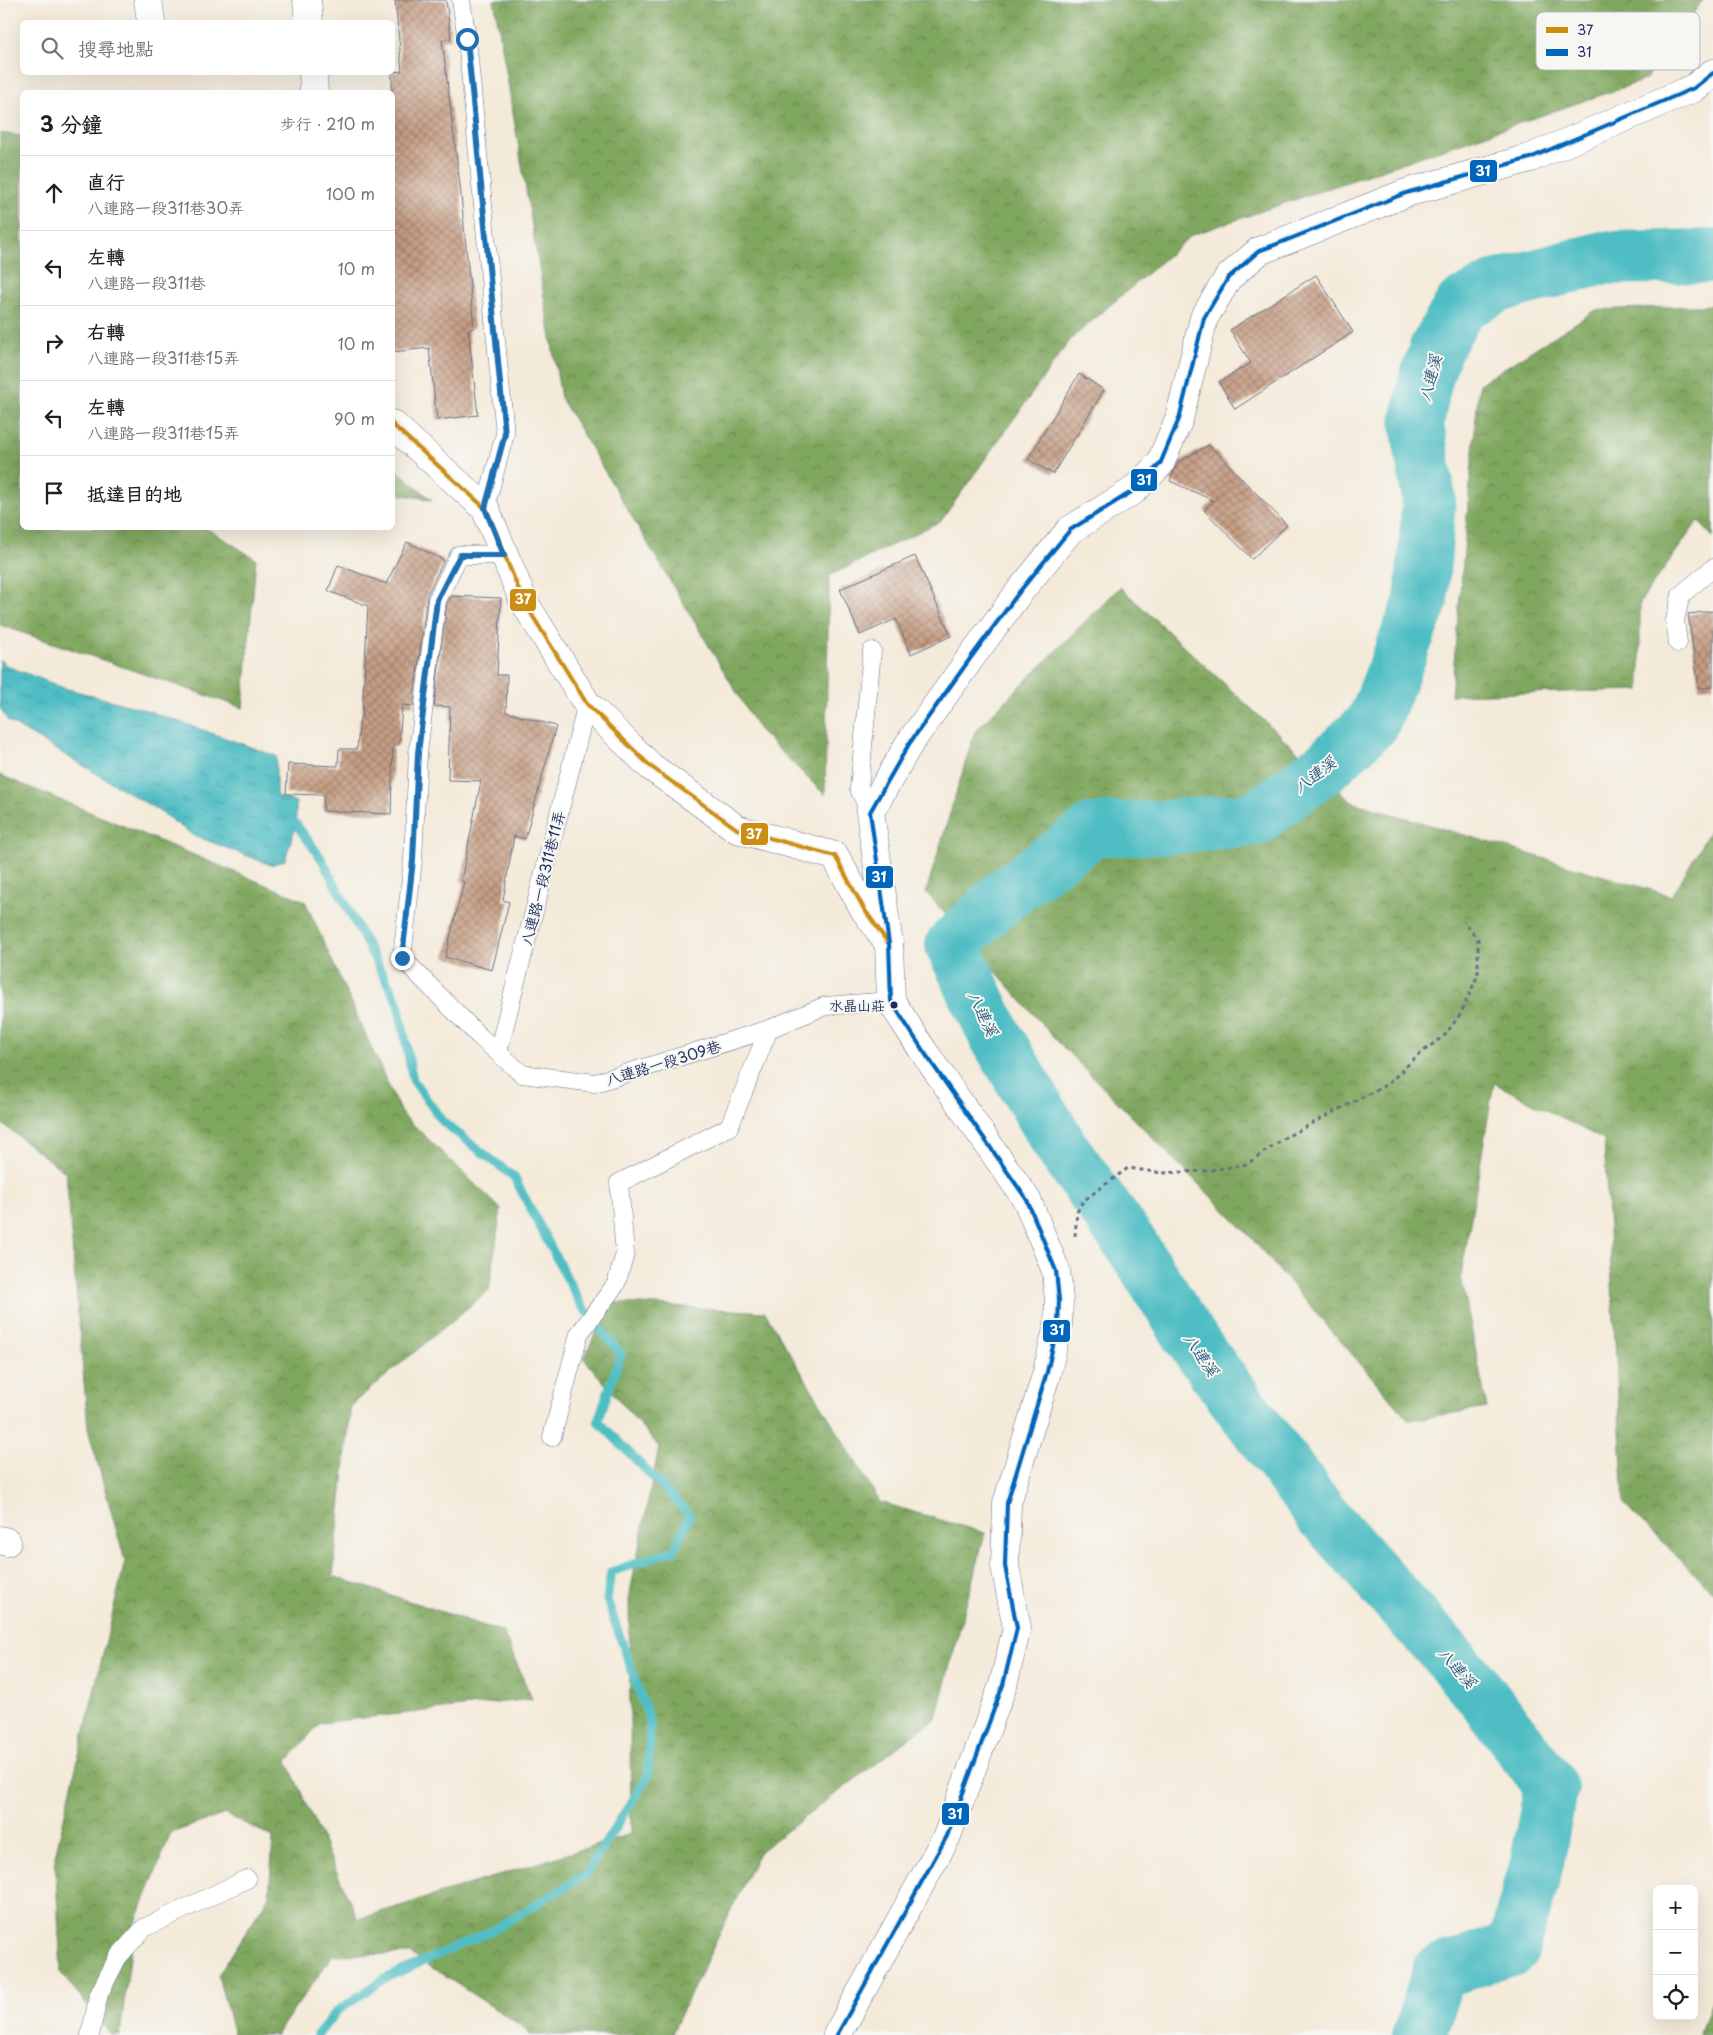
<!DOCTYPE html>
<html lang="zh-TW">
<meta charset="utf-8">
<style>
body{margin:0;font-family:"Playpen Sans","LXGW WenKai TC",sans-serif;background:#f2f2f2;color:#202124}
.controls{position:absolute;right:15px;bottom:15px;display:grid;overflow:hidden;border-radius:8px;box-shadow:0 5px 20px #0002}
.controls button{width:45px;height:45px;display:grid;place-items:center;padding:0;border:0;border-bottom:1px solid #e0e0e0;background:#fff;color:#202124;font:25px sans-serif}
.stop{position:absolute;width:15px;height:15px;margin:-11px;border:4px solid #1f6fb2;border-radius:50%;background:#fff}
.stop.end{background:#1f6fb2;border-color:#fff;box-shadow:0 1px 5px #0008}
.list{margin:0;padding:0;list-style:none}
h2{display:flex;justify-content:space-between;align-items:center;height:65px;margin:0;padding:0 20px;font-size:21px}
h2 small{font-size:16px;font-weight:400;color:#757577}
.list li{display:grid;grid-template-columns:32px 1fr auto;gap:15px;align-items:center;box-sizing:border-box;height:75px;padding:0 20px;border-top:1px solid #e0e0e0}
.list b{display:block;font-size:19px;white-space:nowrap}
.list p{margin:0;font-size:16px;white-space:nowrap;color:#757577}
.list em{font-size:16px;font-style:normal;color:#757577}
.icon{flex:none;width:28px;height:28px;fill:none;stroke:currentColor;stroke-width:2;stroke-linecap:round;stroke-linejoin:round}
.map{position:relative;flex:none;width:1713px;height:2035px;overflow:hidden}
.search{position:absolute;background:#fff;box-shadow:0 5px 20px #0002;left:20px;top:20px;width:375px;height:55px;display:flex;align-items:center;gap:12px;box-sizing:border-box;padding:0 18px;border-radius:8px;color:#757577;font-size:19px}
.panel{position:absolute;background:#fff;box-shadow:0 5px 20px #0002;left:20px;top:90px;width:375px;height:440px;border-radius:8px}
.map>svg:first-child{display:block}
.forest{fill:url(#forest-crowns);stroke:#4e6b5e}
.water{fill:url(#water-ripples);stroke:#367691}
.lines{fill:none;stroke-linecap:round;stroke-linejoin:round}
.stream{stroke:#50bec4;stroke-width:9}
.river{stroke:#50bec4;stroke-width:54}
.building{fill:url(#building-cross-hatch)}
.service-casing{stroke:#677089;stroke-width:19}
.minor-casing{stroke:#677089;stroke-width:29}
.tertiary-casing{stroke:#677089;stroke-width:29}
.path{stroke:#677089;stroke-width:3;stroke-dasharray:4 4;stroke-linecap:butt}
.service{stroke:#fff;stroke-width:18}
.minor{stroke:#fff;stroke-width:28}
.tertiary{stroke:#fff;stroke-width:28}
.bus-1-casing{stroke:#f6f6f2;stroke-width:8}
.bus-2-casing{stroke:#f6f6f2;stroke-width:8}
.bus-1{stroke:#cb8e13;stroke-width:4}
.bus-2{stroke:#0065bd;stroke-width:4}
.route{stroke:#1f6fb2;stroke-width:6}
.bus-dot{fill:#1b2f5e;stroke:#f6f6f2;stroke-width:2}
.labels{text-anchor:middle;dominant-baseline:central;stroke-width:4;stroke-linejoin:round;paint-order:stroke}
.bus-label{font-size:14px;fill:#1b2f5e;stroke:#f6f6f2;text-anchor:end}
.street-label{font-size:15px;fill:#1b2f5e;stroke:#f6f6f2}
.water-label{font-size:16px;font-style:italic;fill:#2b5a7d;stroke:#f6f6f2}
.key{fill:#f6f6f2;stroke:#b4bac6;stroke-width:1}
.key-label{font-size:14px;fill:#1b2f5e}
.line-badge{stroke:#f6f6f2;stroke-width:2}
.badge-label{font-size:14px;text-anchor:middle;font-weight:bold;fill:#fff}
</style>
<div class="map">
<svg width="1713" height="2035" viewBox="0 0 1713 2035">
<defs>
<pattern id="forest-crowns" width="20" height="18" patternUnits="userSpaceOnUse" patternTransform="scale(1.25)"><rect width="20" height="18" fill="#80a75e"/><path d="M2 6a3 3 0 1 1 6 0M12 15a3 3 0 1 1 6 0" fill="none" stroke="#688851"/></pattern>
<pattern id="water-ripples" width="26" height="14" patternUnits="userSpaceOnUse" patternTransform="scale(1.25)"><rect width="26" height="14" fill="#50bec4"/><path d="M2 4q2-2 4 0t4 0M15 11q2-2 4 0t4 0" fill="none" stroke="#429ba2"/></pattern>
<pattern id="building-cross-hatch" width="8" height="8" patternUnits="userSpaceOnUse" patternTransform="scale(1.25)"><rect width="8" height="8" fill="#c69d82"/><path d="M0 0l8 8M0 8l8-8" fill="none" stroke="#a0806e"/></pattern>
</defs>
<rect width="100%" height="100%" fill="#f6f6f2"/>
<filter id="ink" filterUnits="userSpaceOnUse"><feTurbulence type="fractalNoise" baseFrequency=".02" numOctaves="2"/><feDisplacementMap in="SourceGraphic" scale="10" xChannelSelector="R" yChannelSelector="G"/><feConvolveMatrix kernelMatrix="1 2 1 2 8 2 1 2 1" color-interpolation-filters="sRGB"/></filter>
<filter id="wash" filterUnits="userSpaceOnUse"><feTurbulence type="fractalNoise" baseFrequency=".0096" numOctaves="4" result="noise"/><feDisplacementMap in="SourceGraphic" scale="20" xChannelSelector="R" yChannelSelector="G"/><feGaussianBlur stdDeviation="1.12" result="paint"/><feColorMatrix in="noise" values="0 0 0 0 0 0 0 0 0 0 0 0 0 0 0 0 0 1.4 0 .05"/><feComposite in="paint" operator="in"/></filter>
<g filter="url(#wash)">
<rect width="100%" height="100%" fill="#f4ead9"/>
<!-- forest -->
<path class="forest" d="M494 0H1703L1645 80 1192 235 1071 339 941 521 829 576 825 795 759 730 561 398Z
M0 133 22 136V528H206L256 559 243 708 0 625Z
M1713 305V537L1698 521 1640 602V690L1451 695 1479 384 1596 310Z
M393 467 432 500 393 493Z
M1120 587 1352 802 1672 896 1713 825V1592L1624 1504 1604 1140 1494 1083 1461 1276 1487 1408 1409 1420 1245 1231 1057 1041 926 892 975 731Z
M0 775 305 901 401 1113 501 1209 489 1290 351 1405 333 1576 503 1632 532 1699 320 1723 287 1761 358 1919 631 1834 629 1598 659 1447 584 1359 609 1302 765 1312 880 1502 985 1533 936 1718 759 1852 671 2035H530L526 2029 411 1954 333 1955 276 2035H234L218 1976 269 1896 273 1837 225 1814 171 1833 134 1927 120 2035H112L61 1973 55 1856 125 1561 88 1429 66 1173 0 1122Z
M1713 1997V2035H1700Z"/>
<!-- water -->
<path class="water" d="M0 660 7 666 64 688 146 710 276 756V796L296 802V824L285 860 271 865 193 835 156 809 8 721 0 707Z"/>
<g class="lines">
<!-- stream -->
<path class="stream" d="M296 824 321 858 398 1003 413 1080 443 1122 514 1177 581 1305 621 1354 598 1421 690 1515 674 1550 611 1572 607 1600 650 1722 648 1776 585 1875 493 1930 386 1978 337 2011 317 2035"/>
<!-- river -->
<path class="river" d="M1419 2035 1439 1972 1513 1948 1537 1863 1551 1786 1478 1690 1322 1515 1198 1349 1130 1243 1062 1148 995 1035 952 945 1007 893 1093 830 1168 827 1255 819 1324 768 1373 723 1421 601 1429 499 1417 424 1425 382 1436 348 1461 305 1498 286 1603 258 1713 256"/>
</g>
<g id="blocks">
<!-- building -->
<path class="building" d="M395 0H446L451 39 442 40 460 185 474 328 468 329 478 415 437 420 429 348 392 352V72L402 71Z
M1316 275 1353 332 1235 409 1219 382 1251 363 1230 330Z
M1079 374 1104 390 1053 474 1028 459Z
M1209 445 1287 525 1252 559 1204 510 1214 501 1170 481 1178 462Z
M407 542 444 560 427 595 413 706 402 705 399 745H393L391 814 323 811 324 795 286 794 288 764 338 766 339 749H357L360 717H362L368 606 328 591 338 565 386 584Z
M915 556 951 636 911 654 896 619 860 635 840 589Z
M451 596 501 598 497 675H507L506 712 556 726 525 839 514 836 503 900 509 902 492 970 445 957 464 882 461 881 481 781 448 780 450 707 434 706 447 603Z
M1713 611V687L1699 688 1688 614Z"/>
</g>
</g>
<g filter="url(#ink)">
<use href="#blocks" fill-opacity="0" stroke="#677089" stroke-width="1"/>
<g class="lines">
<!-- service casing -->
<g class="service-casing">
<path id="service" d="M461 0 467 39 505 434 485 508
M504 555H459L437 600 418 753 413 860 402 958 479 1036 522 1074 595 1083 769 1029
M1678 643 1675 620 1681 595 1713 568
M870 812 859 789 872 651
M498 1052 587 704
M552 1437 579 1334 616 1284 625 1254 619 1183 729 1127 769 1029 825 1006 891 1001
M90 2035 99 1994 118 1957 144 1928 247 1879"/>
</g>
<!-- minor casing -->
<g class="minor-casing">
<path id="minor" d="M148 0 151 22
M307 0 309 22
M313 72 314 92
M392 424 485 508 524 602 587 704 650 766 737 829 835 856 864 909 889 944
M0 1540 7 1542"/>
</g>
<!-- tertiary casing -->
<g class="tertiary-casing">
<path id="tertiary" d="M837 2035 947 1836 1003 1685 1017 1628 1005 1566 1007 1503 1047 1372 1058 1325 1059 1300 1056 1271 1027 1200 924 1052 891 1001 889 944 870 812 909 744 972 656 1020 591 1070 530 1133 491 1160 464 1179 419 1204 318 1228 278 1259 251 1406 193 1530 158 1694 88 1713 73"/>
</g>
<!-- path -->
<path class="path" d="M1075 1236 1077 1212 1083 1201 1128 1168 1162 1173 1205 1171 1247 1164 1286 1137 1388 1084 1417 1056 1445 1035 1461 1013 1478 975V940L1464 922"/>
<!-- service -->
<use href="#service" class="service"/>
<!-- minor -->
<use href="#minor" class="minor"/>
<!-- tertiary -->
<use href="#tertiary" class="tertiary"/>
<!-- bus-1 casing -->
<g class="bus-1-casing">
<path id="bus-1" d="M392 424 485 508 524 602 587 704 650 766 737 829 835 856 864 909 889 944"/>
</g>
<!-- bus-2 casing -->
<g class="bus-2-casing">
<path id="bus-2" d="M837 2035 947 1836 1003 1685 1017 1628 1005 1566 1007 1503 1047 1372 1058 1325 1059 1300 1056 1271 1027 1200 924 1052 891 1001 889 944 870 812 909 744 972 656 1020 591 1070 530 1133 491 1160 464 1179 419 1204 318 1228 278 1259 251 1406 193 1530 158 1694 88 1713 73"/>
</g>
<!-- bus-1 -->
<use href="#bus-1" class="bus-1"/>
<!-- bus-2 -->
<use href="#bus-2" class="bus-2"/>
</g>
</g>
<g class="lines" filter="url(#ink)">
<!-- route -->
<path class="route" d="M402 958 413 860 418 753 437 600 460 555H504L485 508 505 434 467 39"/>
</g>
<!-- markers -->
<circle class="bus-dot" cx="894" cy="1005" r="4.5"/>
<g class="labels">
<!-- bus labels -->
<g class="bus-label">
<text x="885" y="1005">水晶山莊</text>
</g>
<!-- street labels -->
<g class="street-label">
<text transform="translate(542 878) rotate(-76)">八連路一段311巷11弄</text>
<text transform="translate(663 1062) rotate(-17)">八連路一段309巷</text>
</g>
<!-- water labels -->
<g class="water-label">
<text transform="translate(1429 378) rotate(-76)">八連溪</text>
<text transform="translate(1314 774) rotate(-38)">八連溪</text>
<text transform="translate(984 1013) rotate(64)">八連溪</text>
<text transform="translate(1202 1354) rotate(55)">八連溪</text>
<text transform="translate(1458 1667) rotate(48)">八連溪</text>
</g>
</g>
<!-- legend -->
<rect x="1536" y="12" width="164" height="58" rx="8" class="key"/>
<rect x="1546" y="27" width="22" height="6" fill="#cb8e13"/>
<rect x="1546" y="49" width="22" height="7" fill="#0065bd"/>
<g class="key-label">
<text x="1577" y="35">37</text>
<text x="1577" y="57">31</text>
</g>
<g class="line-badge">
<rect x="1469" y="159" width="29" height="24" rx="5" fill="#0065bd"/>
<rect x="1130" y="468" width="28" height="24" rx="5" fill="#0065bd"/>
<rect x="509" y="588" width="28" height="24" rx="5" fill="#cb8e13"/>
<rect x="740" y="822" width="29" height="24" rx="5" fill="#cb8e13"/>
<rect x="865" y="865" width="29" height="24" rx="5" fill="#0065bd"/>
<rect x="1042" y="1319" width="29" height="24" rx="5" fill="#0065bd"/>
<rect x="941" y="1802" width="29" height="24" rx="5" fill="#0065bd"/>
</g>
<g class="badge-label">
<text x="1483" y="176">31</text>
<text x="1144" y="485">31</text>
<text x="523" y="604">37</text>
<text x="754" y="839">37</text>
<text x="879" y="882">31</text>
<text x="1057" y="1335">31</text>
<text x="955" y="1819">31</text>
</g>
</svg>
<div class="controls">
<button>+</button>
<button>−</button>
<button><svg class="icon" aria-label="locate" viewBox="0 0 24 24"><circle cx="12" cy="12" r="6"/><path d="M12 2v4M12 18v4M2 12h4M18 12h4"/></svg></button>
</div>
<div class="stop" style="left:467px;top:39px"></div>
<div class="stop end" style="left:402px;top:958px"></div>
<div class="search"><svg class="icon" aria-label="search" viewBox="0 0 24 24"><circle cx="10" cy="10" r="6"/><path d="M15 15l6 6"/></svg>搜尋地點</div>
<section class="panel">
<h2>3 分鐘<small>步行 · 210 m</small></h2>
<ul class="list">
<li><svg class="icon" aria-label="ahead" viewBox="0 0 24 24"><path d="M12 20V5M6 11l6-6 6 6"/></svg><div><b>直行</b><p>八連路一段311巷30弄</p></div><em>100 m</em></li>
<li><svg class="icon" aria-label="left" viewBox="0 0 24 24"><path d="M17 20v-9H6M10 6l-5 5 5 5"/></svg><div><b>左轉</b><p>八連路一段311巷</p></div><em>10 m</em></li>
<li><svg class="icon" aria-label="right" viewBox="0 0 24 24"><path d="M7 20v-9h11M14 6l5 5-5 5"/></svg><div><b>右轉</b><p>八連路一段311巷15弄</p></div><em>10 m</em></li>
<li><svg class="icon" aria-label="left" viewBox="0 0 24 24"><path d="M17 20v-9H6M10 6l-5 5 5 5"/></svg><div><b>左轉</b><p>八連路一段311巷15弄</p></div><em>90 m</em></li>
<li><svg class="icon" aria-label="arrive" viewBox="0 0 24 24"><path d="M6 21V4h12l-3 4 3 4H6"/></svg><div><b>抵達目的地</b></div></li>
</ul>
</section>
</div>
